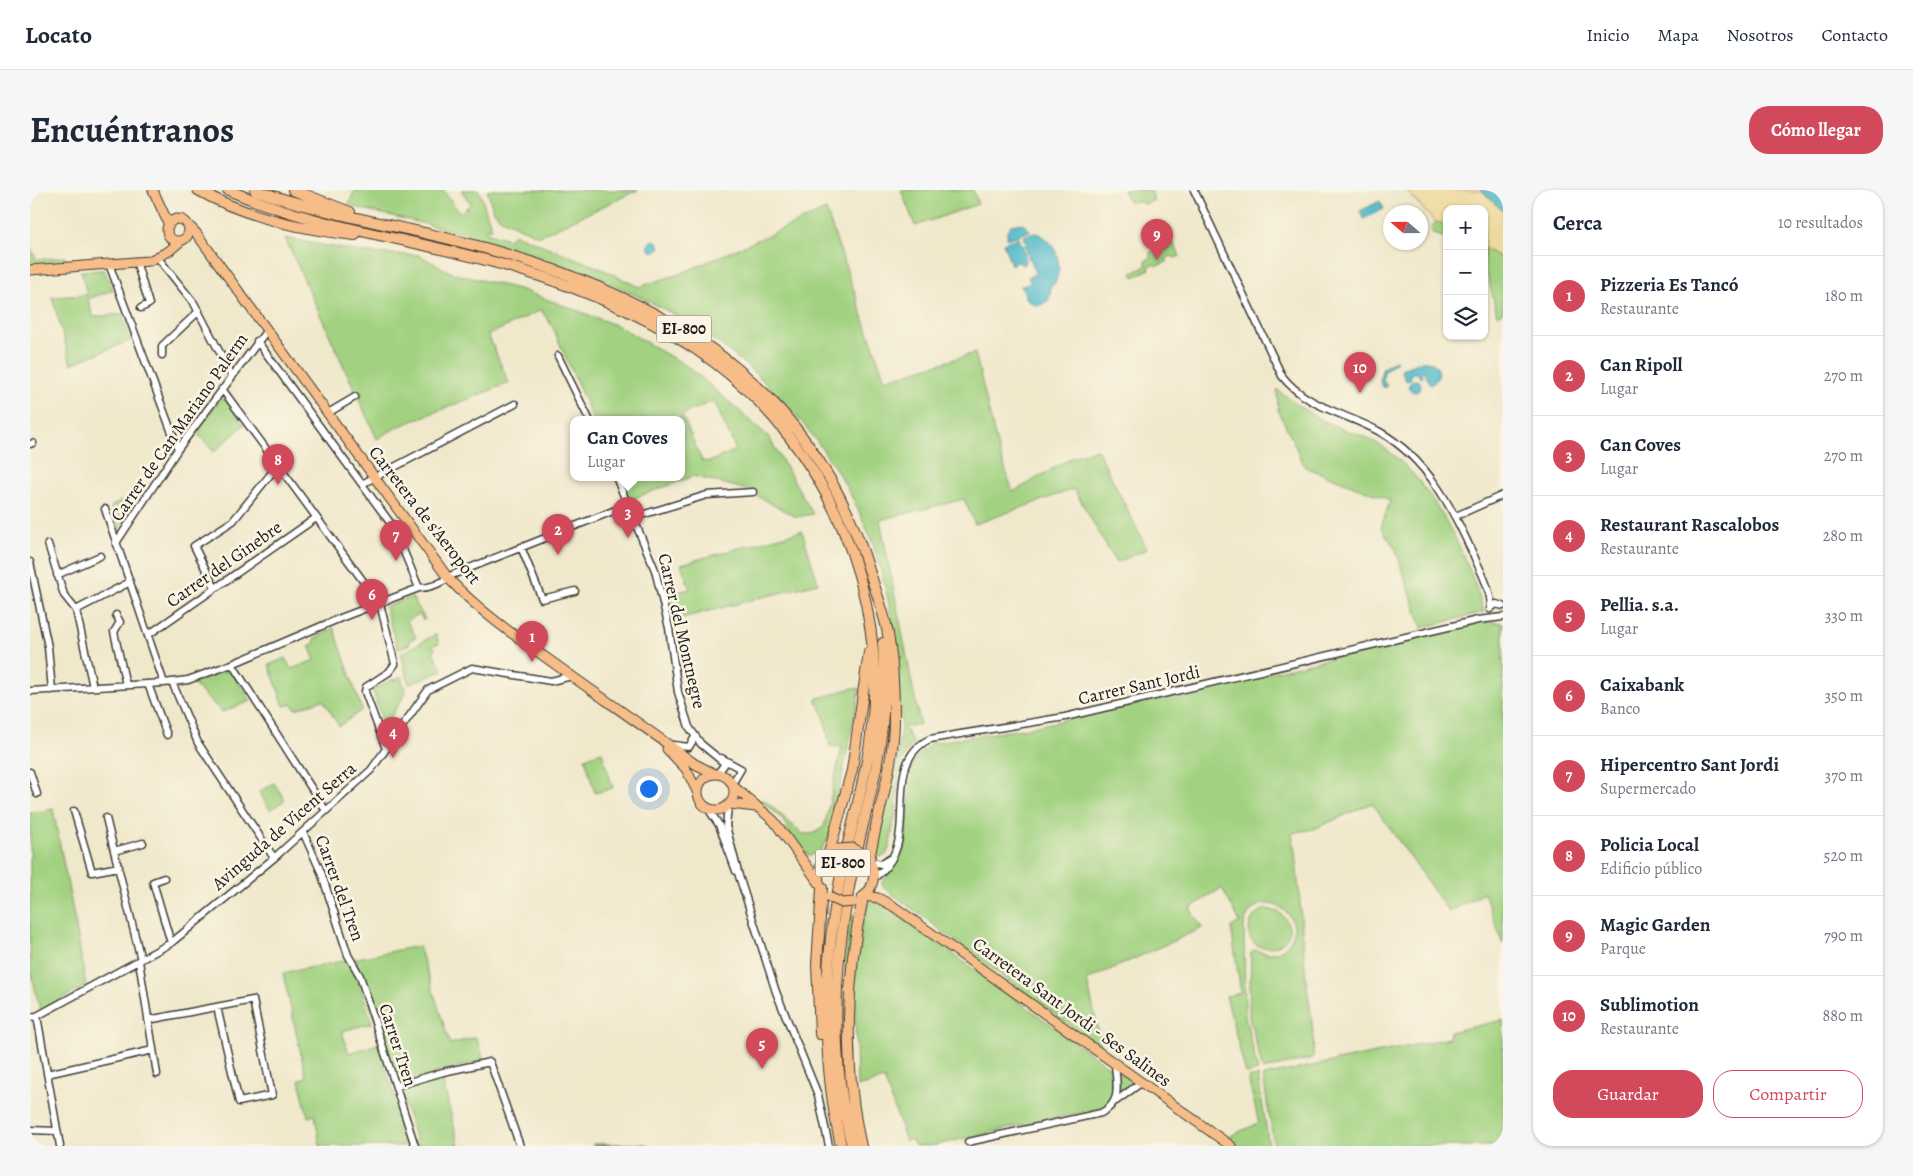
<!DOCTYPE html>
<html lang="es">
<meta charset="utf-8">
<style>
body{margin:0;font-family:Alegreya,serif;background:#f6f6f7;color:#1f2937}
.controls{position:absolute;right:15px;top:15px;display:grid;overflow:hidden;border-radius:10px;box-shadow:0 1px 4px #0004}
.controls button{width:45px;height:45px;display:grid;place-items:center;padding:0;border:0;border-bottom:1px solid #e0e1e3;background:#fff;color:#1f2937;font:25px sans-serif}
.compass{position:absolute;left:1353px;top:15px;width:45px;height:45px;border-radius:50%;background:#fff;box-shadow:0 1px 4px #0004;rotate:290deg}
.you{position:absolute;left:618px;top:598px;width:18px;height:18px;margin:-12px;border:4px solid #fff;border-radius:50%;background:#1a73e8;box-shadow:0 0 0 8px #1a73e833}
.badge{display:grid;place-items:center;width:32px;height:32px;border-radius:50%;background:#d1495b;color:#fff;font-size:16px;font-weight:700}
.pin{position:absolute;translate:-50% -41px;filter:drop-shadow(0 1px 2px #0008)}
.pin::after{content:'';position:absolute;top:26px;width:18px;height:15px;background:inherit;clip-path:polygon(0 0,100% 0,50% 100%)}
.popup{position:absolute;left:540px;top:226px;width:115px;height:65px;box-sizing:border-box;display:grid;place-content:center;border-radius:10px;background:#fff;filter:drop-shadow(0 1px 4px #0005);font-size:16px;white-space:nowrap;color:#747a83}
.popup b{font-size:19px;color:#1f2937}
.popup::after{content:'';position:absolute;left:50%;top:100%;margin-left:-10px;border:10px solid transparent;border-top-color:#fff}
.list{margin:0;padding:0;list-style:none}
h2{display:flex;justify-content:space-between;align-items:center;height:65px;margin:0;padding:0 20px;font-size:21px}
h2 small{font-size:16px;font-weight:400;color:#747a83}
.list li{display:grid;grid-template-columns:32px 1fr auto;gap:15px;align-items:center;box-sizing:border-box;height:80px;padding:0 20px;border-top:1px solid #e0e1e3}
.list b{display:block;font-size:19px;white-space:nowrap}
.list p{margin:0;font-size:16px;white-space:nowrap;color:#747a83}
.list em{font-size:16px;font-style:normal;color:#747a83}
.actions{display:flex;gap:10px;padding:15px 20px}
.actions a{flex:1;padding:11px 0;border:1px solid #d1495b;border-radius:20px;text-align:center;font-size:18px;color:#d1495b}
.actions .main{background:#d1495b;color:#fff}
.icon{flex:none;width:28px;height:28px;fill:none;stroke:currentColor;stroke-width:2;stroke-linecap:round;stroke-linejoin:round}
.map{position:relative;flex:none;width:1473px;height:956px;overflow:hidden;border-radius:20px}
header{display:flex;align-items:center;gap:30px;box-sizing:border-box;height:70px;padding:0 25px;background:#fff;border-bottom:1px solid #e0e1e3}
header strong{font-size:24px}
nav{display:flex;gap:28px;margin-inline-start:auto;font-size:18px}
.intro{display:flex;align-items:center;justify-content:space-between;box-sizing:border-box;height:120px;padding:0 30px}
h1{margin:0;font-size:35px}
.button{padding:12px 22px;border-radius:20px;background:#d1495b;color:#fff;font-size:18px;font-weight:700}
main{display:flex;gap:30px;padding:0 30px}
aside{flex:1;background:#fff;border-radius:20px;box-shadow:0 1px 4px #0004}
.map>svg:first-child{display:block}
.green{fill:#a2d281;stroke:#5f774e;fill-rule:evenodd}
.forest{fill:#81b46f;stroke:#4e6846}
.sand{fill:#eeda9e;stroke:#857b5d}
.water{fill:#4db8ca;stroke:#346a73}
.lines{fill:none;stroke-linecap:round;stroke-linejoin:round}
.minor-casing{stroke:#3c3b36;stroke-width:9}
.major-casing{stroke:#3c3b36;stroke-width:11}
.highway-casing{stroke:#3c3b36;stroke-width:12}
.minor{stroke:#fff;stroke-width:6}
.major{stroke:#f7bd88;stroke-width:9}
.highway{stroke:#f7bd88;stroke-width:10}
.major-bridge-casing{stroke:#3c3b36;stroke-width:11;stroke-linecap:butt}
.major-bridge{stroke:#f7bd88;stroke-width:9}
.labels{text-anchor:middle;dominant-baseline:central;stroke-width:5;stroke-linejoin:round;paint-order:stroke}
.shield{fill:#fcf5e5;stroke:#5f5d58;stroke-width:1}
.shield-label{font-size:16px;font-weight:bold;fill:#1c1c1c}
.street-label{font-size:18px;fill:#1c1c1c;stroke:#fcf5e5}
</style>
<header>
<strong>Locato</strong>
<nav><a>Inicio</a><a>Mapa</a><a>Nosotros</a><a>Contacto</a></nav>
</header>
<div class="intro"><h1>Encuéntranos</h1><a class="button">Cómo llegar</a></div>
<main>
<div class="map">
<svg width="1473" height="956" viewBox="0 0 1473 956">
<rect width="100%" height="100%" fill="#fcf5e5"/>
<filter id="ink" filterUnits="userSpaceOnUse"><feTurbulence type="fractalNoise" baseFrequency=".02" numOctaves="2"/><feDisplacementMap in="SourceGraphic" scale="10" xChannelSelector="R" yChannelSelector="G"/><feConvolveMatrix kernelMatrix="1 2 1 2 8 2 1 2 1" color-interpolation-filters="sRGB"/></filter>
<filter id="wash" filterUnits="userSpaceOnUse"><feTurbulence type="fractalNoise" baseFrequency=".0096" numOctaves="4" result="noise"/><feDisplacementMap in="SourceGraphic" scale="20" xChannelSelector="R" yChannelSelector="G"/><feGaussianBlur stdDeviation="1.12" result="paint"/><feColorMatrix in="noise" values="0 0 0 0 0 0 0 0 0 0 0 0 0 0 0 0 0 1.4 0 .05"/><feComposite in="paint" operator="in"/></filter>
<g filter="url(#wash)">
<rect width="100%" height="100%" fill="#f0e8cb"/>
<!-- green -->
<path class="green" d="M325 0H413L430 23 441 14 431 0H449L462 39 457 37 456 42 478 49 485 44 572 79 609 97 652 83 796 20 855 190 945 163 967 255 983 302 1043 267 1067 259 1117 359 1086 373 1044 299 945 334 934 309 850 330 890 534 874 537 883 553C865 573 868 605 865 630H864L860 655 856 665 849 667 846 658C855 615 870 576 871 534 872 528 869 515 869 506 867 452 859 395 839 344 803 254 729 172 645 125 563 80 470 52 379 30 359 25 338 21 318 15Z
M457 0H608L509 46 471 29 463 20Z
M871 0H943L948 14 885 36Z
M1093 0H1121L1124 10 1113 15 1111 11 1099 12Z
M1407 31 1417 34V48L1403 44 1401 37Z
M255 48 336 63 388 65 422 83 492 100 588 136 660 178 738 246 783 324 766 327 714 299 664 286 599 310 589 287H652V229H563L522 136 511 120 458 145 479 193 367 237 347 249ZM684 211 706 260 679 272 672 271 652 225Z
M1143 52 1150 66 1145 68 1142 66 1137 68V72L1127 76 1124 74 1119 76 1120 79 1104 87 1102 83 1116 76V70L1121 68 1119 63Z
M0 57 7 70 35 67 37 73 0 76Z
M1454 58 1473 69V122L1467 125 1458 86 1454 82Z
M74 80 83 100 58 109 63 127 92 124 102 150 41 174 22 107 57 105 51 81Z
M1247 199C1266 215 1285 228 1308 237 1319 242 1332 245 1343 251 1398 281 1437 363 1454 422L1392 438 1365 358 1351 338 1360 310 1275 277 1248 220Z
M191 208 196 210 214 235 184 262 166 242Z
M92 310 103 317 89 339H86L81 317Z
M772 341 788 393 640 431 635 405 660 399 651 374Z
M382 407 395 429 393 430 389 424 377 431 386 447 379 451 380 454 368 459 355 417Z
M1456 431 1473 433V754L1454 703 1419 722 1342 613 1284 639 1262 643C1270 692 1271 739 1276 788 1279 815 1285 840 1283 868L1233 880 1219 827 1221 763 1224 760C1229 761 1234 763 1239 763 1247 763 1255 759 1259 753 1281 723 1224 692 1214 735L1215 826 1228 881 1216 884 1196 806 1211 803 1201 737 1210 732 1192 698 1160 718 1172 738 1057 790 1071 854 1067 856 853 697 852 693 874 661 883 571 901 553 998 538 1139 507Z
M304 438 332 520 309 536 293 510 266 519 262 514 254 516 239 475 255 468 261 479 285 470 279 456 285 453 284 449Z
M406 444 409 453 403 455 405 460 403 462 413 481 379 494 371 464C383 457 394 451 406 444Z
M201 481 221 511 192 522 162 493 191 482Z
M371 486 376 503 354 537 343 500 363 489 364 491Z
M823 498 830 499 800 646 788 664 779 665 771 660 752 629 731 611 733 609 773 644H782L794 637 812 557 800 556 793 523 785 509Z
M572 562 583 598 565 603 555 568Z
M244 593 255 610 240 620 229 602Z
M23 619C34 678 47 736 56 796L10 820 0 776V623Z
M840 711H845L866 723 1081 878 1083 910 1071 918 901 956H885L881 949 876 951 854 889 827 897C827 844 818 759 840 711Z
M1236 719 1249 722C1286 755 1210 776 1220 734 1222 726 1228 722 1236 719Z
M820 724H825L816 894C813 836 813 781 820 724Z
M389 756 420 854 446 847 453 867V870L372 893 366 888 323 769Z
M318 770 328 791 342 833 312 841 319 863 348 854 381 956H290L285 925 278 927 269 890 276 887 253 783Z
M1473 830V956H1244L1233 886 1419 848 1420 842Z
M1089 882 1103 891 1100 897 1095 899 1089 897 1087 884Z
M411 885 429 956H388L369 898Z
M1228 886 1239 956H1210L1198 947 1229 933 1218 888Z"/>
<!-- forest -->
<path class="forest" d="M563 954H615L619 956H563Z"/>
<!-- sand -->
<path class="sand" d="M1376 0H1451L1473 21V69L1454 58V19H1417V34L1405 32Z"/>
<!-- water -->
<path class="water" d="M1451 0H1473V21Z
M1350 11 1354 19 1333 29 1330 21Z
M992 33 1001 41 977 49V41L981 35Z
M1006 43C1026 49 1035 77 1024 94L1020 97 1021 103 1018 111 1008 116 998 111 991 96 1001 93 998 87 1005 84 1001 69H999L995 55 997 54 993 46Z
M989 48 994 60 996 73 993 75 988 72 981 75 973 53Z
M618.5 56a5.5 5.5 0 1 1 11 0a5.5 5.5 0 1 1-11 0Z
M1365 170 1367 171 1354 182 1353 190 1357 196 1354 198 1350 192 1352 179Z
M1393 171C1409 170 1415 188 1400 195L1394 181 1391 182 1393 187 1390 188 1387 182 1380 185 1381 189 1376 191 1371 179Z
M1379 196a6 6 0 1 1 12 0a6 6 0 1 1-12 0Z"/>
</g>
<g filter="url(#ink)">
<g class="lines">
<!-- minor casing -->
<g class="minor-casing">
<path id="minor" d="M1164 0 1252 186C1277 218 1316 223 1350 242 1397 269 1422 317 1443 364 1451 382 1461 399 1461 418
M128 68 164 113 202 186
M106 71 119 114 111 118
M79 74 148 259
M227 151 364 338 389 398
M132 165V156L169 121
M528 166 559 229
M192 199 350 414 365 474 359 482 336 497 335 502 356 559
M298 223 325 207
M0 254 3 253
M586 287 625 380 639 438 648 502 659 537 671 554 693 572 694 575 687 584
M332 294 485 214
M75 319 134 493
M1426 326 1473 305
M605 327 677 305 723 302
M86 353 148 259 237 140
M18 354 34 405 46 420 63 497
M491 357 512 409 545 401
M0 372 18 457 22 500
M27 385 70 366
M185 398 164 356 203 331 248 275
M1460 419 1466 414 1473 416
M46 420 100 392
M86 425 90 432 84 442 96 495
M118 445 286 328
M202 474 296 621
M142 492 168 553 244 668
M118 494 137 545
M0 501 134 493 158 490 202 474 313 427 389 398C402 398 412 393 422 385L598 315
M643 555 659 557 665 547
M691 568 711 579 702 594
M0 582 7 604
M698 616 696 636 709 686 746 802 788 905 799 956
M677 617 689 635 706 681
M44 621 62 682 89 677
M76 628 111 770
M273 642 291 682 318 765 330 786 385 956
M84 661 113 653
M841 672 851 674 861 668
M134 688 123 692 141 753
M843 689C853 681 860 674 865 662 880 626 857 569 900 549L1035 527 1448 430 1473 427
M109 771 127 884
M7 826 30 956
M0 827 7 826 141 753 244 668 341 580 398 500 442 478 521 491 542 486
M118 830 223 810 242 905 209 912 187 817
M17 884 123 860
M366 896 413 882 460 872 490 956
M1086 911 1112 892
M0 940 27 941
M938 952 1071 923C1093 912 1086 894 1085 873"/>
</g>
<!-- major casing -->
<g class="major-casing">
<path id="major" d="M123 0 139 35
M137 40a11 11 0 1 1 22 0a11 11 0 1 1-22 0Z
M157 34 166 43 418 388C449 421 485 446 522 472 569 506 618 539 665 574L685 584
M0 80 119 71 139 61 152 50
M637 559 656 579 668 603
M668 602a18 18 0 1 1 36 0a18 18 0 1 1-36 0Z
M703 596 744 631 790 694
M700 614 726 617
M789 692C787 679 792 668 803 661
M835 706 848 708 863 716 1201 956
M833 707C846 696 847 679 836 666"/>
</g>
<!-- highway casing -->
<g class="highway-casing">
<path id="highway" d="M168 0C215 27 271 39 325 45
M198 0C289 39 387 49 481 77 552 98 625 128 684 172 798 258 860 404 841 545 836 588 823 629 814 671 793 765 790 862 811 956
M225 0C311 30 402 40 488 68 657 121 786 205 840 383 846 401 853 420 857 439 863 468 864 499 864 529 864 578 847 623 839 670
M263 0 320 22
M799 663 822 580 839 462
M790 844 787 774 792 698
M822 956C801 875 803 786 818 703 825 661 838 620 846 578 854 536 856 495 853 453
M831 956C813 878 816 784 833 707"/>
</g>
<!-- minor -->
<use href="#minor" class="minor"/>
<!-- major -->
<use href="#major" class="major"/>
<!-- highway -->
<use href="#highway" class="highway"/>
<!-- major-bridge casing -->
<g class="major-bridge-casing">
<path id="major-bridge" d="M808 659 823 658 832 663
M799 707 812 713 824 712"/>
</g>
<!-- major-bridge -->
<use href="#major-bridge" class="major-bridge"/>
</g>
</g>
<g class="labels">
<!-- shield labels -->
<g class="shield">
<rect x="626.5" y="125.5" width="55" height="27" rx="4"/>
<rect x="785.5" y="659.5" width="55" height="27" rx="4"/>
</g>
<g class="shield-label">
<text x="654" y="139">EI-800</text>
<text x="813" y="673">EI-800</text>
</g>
<!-- street labels -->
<g class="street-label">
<text transform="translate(149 237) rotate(-55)">Carrer de Can Mariano Palerm</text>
<text transform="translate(395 325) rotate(52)">Carretera de s'Aeroport</text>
<text transform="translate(194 374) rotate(-35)">Carrer del Ginebre</text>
<text transform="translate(652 441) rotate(77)">Carrer del Montnegre</text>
<text transform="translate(1109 495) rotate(-13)">Carrer Sant Jordi</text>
<text transform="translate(254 636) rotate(-41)">Avinguda de Vicent Serra</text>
<text transform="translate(310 698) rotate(70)">Carrer del Tren</text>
<text transform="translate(1042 822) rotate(36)">Carretera Sant Jordi - Ses Salines</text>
<text transform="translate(368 855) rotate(72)">Carrer Tren</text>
</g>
</g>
</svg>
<div class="controls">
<button>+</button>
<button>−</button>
<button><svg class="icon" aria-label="layers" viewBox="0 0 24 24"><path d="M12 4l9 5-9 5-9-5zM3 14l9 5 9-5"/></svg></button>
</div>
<svg class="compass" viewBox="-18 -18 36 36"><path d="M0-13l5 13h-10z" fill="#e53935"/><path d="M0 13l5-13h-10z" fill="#747a83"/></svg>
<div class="you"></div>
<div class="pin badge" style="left:502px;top:472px">1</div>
<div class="pin badge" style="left:528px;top:365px">2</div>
<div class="pin badge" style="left:598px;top:348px">3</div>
<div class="popup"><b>Can Coves</b>Lugar</div>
<div class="pin badge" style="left:363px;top:568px">4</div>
<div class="pin badge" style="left:732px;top:879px">5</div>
<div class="pin badge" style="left:342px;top:430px">6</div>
<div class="pin badge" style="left:366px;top:371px">7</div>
<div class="pin badge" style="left:248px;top:295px">8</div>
<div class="pin badge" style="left:1127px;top:70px">9</div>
<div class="pin badge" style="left:1330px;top:203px">10</div>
</div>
<aside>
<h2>Cerca<small>10 resultados</small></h2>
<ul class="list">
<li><span class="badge">1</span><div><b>Pizzeria Es Tancó</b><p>Restaurante</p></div><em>180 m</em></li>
<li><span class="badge">2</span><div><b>Can Ripoll</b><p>Lugar</p></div><em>270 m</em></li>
<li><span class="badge">3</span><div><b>Can Coves</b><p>Lugar</p></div><em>270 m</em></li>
<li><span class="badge">4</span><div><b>Restaurant Rascalobos</b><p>Restaurante</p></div><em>280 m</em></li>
<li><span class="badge">5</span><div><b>Pellia. s.a.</b><p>Lugar</p></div><em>330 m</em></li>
<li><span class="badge">6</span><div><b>Caixabank</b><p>Banco</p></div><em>350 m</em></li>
<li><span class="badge">7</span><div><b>Hipercentro Sant Jordi</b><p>Supermercado</p></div><em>370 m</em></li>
<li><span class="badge">8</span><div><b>Policia Local</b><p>Edificio público</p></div><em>520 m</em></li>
<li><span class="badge">9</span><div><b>Magic Garden</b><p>Parque</p></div><em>790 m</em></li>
<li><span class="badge">10</span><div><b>Sublimotion</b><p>Restaurante</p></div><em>880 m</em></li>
</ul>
<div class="actions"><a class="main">Guardar</a><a>Compartir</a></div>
</aside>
</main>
